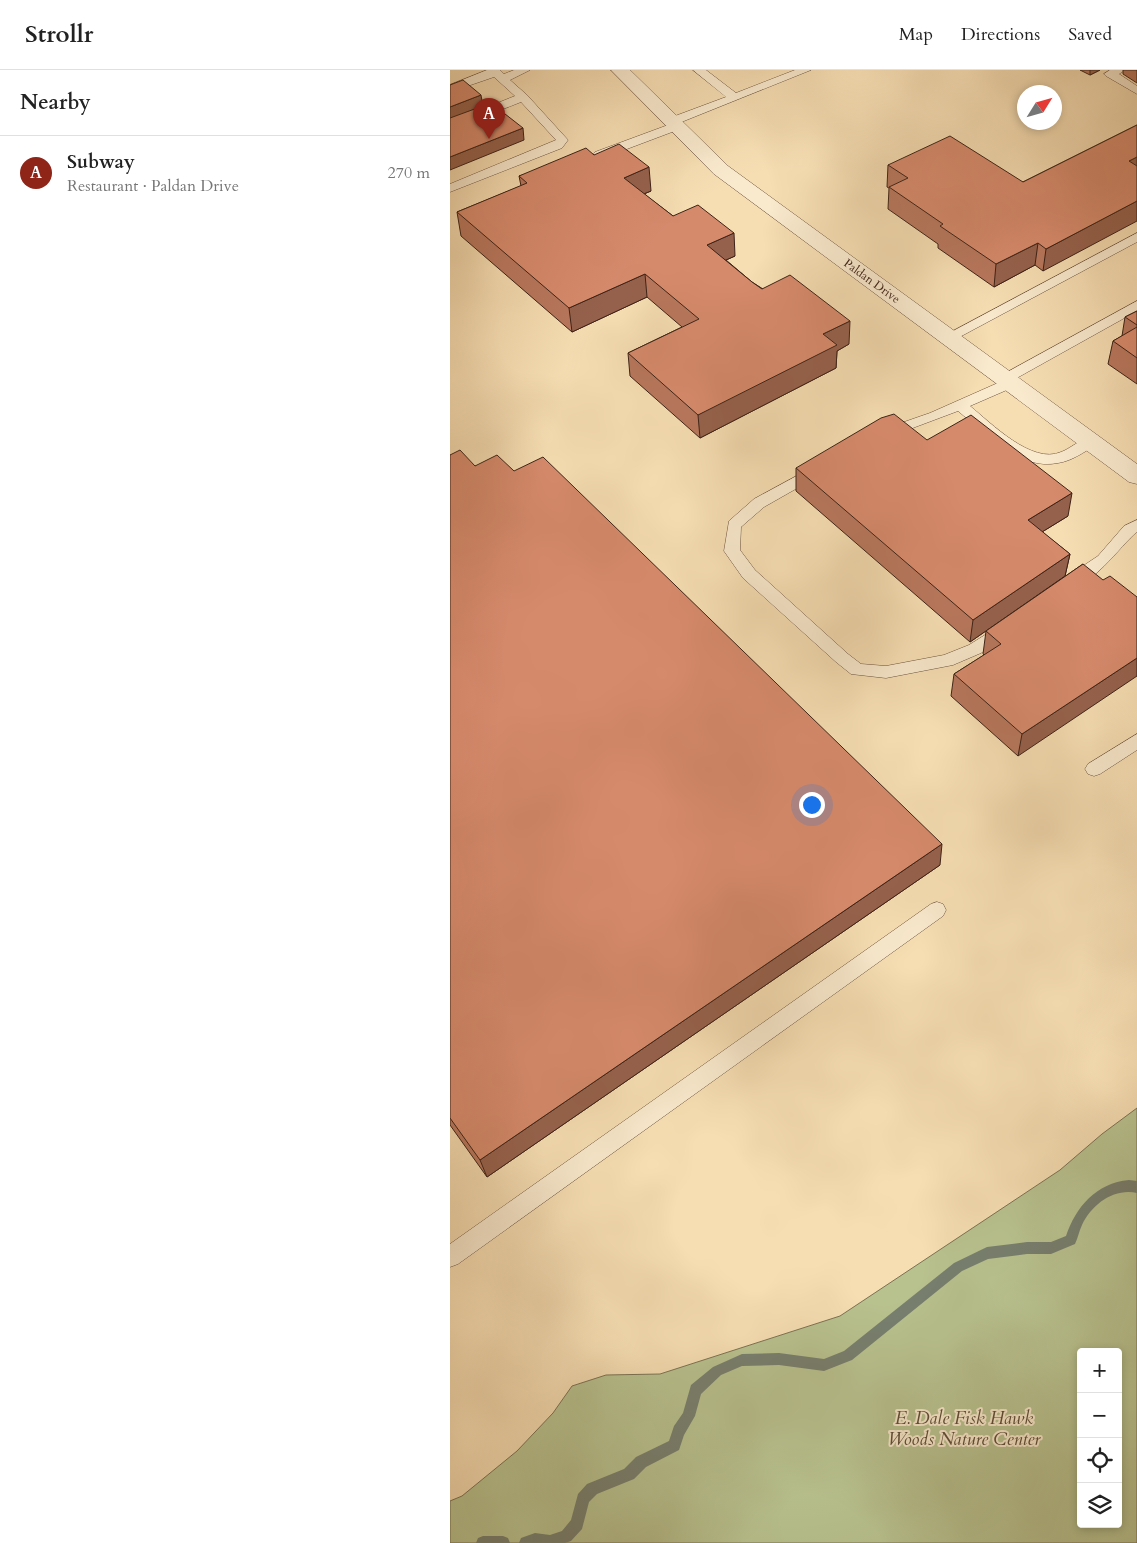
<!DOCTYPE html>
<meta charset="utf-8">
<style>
body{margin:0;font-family:Cardo,serif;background:#f2f2f2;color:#222}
.controls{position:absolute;right:15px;bottom:15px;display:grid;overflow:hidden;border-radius:5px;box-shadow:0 2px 8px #0003}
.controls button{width:45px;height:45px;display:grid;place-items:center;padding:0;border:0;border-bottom:1px solid #e0e0e0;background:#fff;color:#222;font:25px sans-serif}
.compass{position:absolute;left:567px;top:15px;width:45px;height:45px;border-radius:50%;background:#fff;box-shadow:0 2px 8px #0003;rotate:53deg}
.you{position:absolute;left:361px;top:734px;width:18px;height:18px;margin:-12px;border:4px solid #fff;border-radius:50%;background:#1a73e8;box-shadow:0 0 0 8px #1a73e833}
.badge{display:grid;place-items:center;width:32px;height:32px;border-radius:50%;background:#8f2418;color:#fff;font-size:16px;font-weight:700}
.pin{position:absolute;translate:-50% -41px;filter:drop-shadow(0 1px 2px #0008)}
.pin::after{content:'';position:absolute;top:26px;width:18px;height:15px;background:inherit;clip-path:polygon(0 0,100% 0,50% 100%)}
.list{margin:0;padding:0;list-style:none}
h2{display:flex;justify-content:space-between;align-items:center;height:65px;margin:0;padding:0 20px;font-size:21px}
h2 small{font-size:16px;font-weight:400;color:#767676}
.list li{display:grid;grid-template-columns:32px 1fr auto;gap:15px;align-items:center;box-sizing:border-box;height:75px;padding:0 20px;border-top:1px solid #e0e0e0}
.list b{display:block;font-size:19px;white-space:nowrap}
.list p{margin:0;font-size:16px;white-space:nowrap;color:#767676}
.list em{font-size:16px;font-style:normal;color:#767676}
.icon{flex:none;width:28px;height:28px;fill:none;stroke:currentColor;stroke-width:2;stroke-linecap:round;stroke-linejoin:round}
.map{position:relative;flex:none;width:687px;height:1473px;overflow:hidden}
header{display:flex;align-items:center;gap:30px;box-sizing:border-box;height:70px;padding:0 25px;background:#fff;border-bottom:1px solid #e0e0e0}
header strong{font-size:24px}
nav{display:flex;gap:28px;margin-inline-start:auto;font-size:18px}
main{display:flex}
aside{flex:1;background:#fff}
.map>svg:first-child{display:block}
.green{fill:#b8c28f;stroke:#7a7253;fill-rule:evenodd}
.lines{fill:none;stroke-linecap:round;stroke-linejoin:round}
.stream{fill:#777f6f;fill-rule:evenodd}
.lane-casing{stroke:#6b523e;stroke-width:1}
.street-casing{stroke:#6b523e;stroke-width:1}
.lane{fill:#f9e9cd;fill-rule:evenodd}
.street{fill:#f9e9cd;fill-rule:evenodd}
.wall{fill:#b8775d;stroke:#3d2317}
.shaded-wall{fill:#96614c;stroke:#3d2317}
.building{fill:#d68a6c;stroke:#3d2317}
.labels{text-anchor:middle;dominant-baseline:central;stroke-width:4;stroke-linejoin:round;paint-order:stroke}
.far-street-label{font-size:12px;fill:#3d2317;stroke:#f9e9cd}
.near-park-label{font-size:18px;font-style:italic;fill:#5c4b35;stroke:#f9e9cd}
</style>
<header>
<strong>Strollr</strong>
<nav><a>Map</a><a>Directions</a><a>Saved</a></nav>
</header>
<main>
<aside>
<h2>Nearby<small></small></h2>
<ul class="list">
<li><span class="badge">A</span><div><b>Subway</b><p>Restaurant · Paldan Drive</p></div><em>270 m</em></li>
</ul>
</aside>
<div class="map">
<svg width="687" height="1473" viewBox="0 0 687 1473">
<rect width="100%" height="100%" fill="#f6ddb2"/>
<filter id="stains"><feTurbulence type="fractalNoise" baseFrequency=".004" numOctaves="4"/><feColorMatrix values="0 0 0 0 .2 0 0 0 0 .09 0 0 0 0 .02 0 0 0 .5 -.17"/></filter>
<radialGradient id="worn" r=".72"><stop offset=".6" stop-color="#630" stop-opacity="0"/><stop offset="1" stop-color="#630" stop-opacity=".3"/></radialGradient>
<!-- green -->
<path class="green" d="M687 1038V1473H0V1431L12 1426 67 1381 103 1343 122 1316 156 1305 210 1304 390 1246 610 1100 652 1064ZM631 1282H668V1454H631Z"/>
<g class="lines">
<!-- stream -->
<path class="stream" d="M679 1110 687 1111V1123C664 1118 642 1134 632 1155 629 1161 628 1168 625 1174L601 1184H577L538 1189 512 1201 402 1290 374 1301 329 1295 292 1296 271 1305 251 1324 245 1346 234 1365 229 1380 196 1397 184 1409 147 1424 139 1432 132 1459 121 1471 115 1473H69L71 1468 85 1463 100 1465 112 1461 121 1450 128 1424 137 1414 174 1399 186 1387 219 1371 224 1356 233 1343 241 1315 263 1297 292 1284 329 1283 374 1289 394 1281 504 1193 537 1177 577 1172H601L616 1166C626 1137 646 1113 679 1110Z
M33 1466H53L58 1468 60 1473H26L28 1468Z"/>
<!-- lane casing -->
<g class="lane-casing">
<path id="lane" d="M37 0H50L54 4 64 0H80L60 10 77 25 118 70 112 78 0 122V114L106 70 71 32 0 60V52L65 26 44 7 0 22V15Z
M243 0H256L286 23 345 0H361L229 53 232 56 230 59 153 88H145L143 85 145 82 218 55 215 52 217 49 276 27Z
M660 0H675L669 4 687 16V24L656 6 654 4Z
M687 163V172L504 270H494L492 267Z
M687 231V241L565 309 568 313 566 316 520 336C541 353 582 395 611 382 622 378 634 365 646 369L648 372 646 375C634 382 622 391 608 393 570 401 535 363 508 341L436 368 429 363 431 360 480 343 550 312 548 309 550 306Z
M367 395 374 400 372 404 314 437 291 457 290 480 305 500 398 584 411 594 436 596 494 585 519 575 554 553 560 555 562 559 560 563 531 583 503 595 436 608 401 604 386 592 293 508 274 481 279 451 304 429Z
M687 450V462C671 474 639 523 615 516L613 512 615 508 648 486 674 456Z
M687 664V680L650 704 644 706 638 704 635 699 638 694Z
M487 832 493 834 496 840 493 846 8 1194 0 1197V1174L481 834Z"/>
</g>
<!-- street casing -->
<g class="street-casing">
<path id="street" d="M161 0H180L278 96 687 394V414L679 412 264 104Z"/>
</g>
<!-- lane -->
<use href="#lane" class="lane"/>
<!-- street -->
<use href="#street" class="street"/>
</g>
<!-- wall -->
<path class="wall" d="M630 0H650L640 5Z
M673 0H687V13L673 4Z
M687 55 593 201 585 195 544 217 488 178V174L438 139 439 118 437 117 438 95 573 112Z
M144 85 201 121 194 124 223 146 285 186 276 190 302 212 399 274 387 281 386 298 250 368 180 306 178 283 232 257 197 227 122 262 11 166 7 142 71 116 69 106Z
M687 241V314L658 294 663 271 672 266 675 247Z
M0 385 25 396 64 401 490 795 37 1107 0 1055Z
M346 398 618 446 592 462 620 484 615 506 520 572 346 421Z
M633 494 568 686 501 626 504 604 534 585 533 584 536 561Z"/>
<!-- shaded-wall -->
<path class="shaded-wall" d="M640 0H650L640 5Z
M31 25 33 37 0 50V37Z
M73 58 74 70 0 100V87Z
M687 87V107L679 91Z
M199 97 201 121 176 131 174 108Z
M687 131V151L593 201 596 179Z
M284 163 285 186 258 198 257 175Z
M588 173 585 195 544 217 546 194Z
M195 204 197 227 122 262 119 238Z
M400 251 399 274 387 281 386 298 250 368 248 345 373 264Z
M622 423 618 446 574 473 578 450Z
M620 484 615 506 520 572 523 550Z
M687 588V606L568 686 572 664Z
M492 774 490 795 37 1107 30 1090Z"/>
<!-- building -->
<path class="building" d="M13 10 31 25 0 37V15Z
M41 33 73 58 0 87V48Z
M687 55V87L679 91 687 96V131L596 179 588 173 546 194 490 156 493 154 439 117 458 108 438 95 500 66 573 112Z
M169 74 199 97 174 108 223 146 248 135 284 163 257 175 302 212 312 219 340 205 400 251 373 264 387 275 248 345 178 283 249 249 195 204 119 238 7 142 77 113 69 106 136 78 144 85Z
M687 241V255L675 247Z
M687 257V288L663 271Z
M444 344 477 370 521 345 622 423 578 450 620 484 523 550 346 398 431 348Z
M10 380 25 396 47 385 64 401 93 387 492 774 30 1090 0 1048V385Z
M633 494 653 510 660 506 687 527V588L572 664 504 604 551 574 536 561Z"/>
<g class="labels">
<!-- far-street labels -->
<g class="far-street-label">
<text transform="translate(422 211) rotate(36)">Paldan Drive</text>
</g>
<!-- near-park labels -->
<g class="near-park-label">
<text x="514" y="1348">E. Dale Fisk Hawk<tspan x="514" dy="21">Woods Nature Center</tspan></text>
</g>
</g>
<rect width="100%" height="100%" filter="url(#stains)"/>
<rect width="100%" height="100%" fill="url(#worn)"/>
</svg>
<div class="controls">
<button>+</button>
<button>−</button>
<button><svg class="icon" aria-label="locate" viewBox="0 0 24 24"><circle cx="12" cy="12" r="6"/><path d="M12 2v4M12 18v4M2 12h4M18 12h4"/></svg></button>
<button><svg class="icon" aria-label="layers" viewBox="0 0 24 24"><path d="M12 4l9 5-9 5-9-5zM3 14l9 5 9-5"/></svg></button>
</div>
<svg class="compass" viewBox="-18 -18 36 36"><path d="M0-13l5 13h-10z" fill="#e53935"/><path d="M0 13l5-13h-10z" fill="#767676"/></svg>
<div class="you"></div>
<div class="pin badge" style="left:39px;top:69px">A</div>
</div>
</main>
